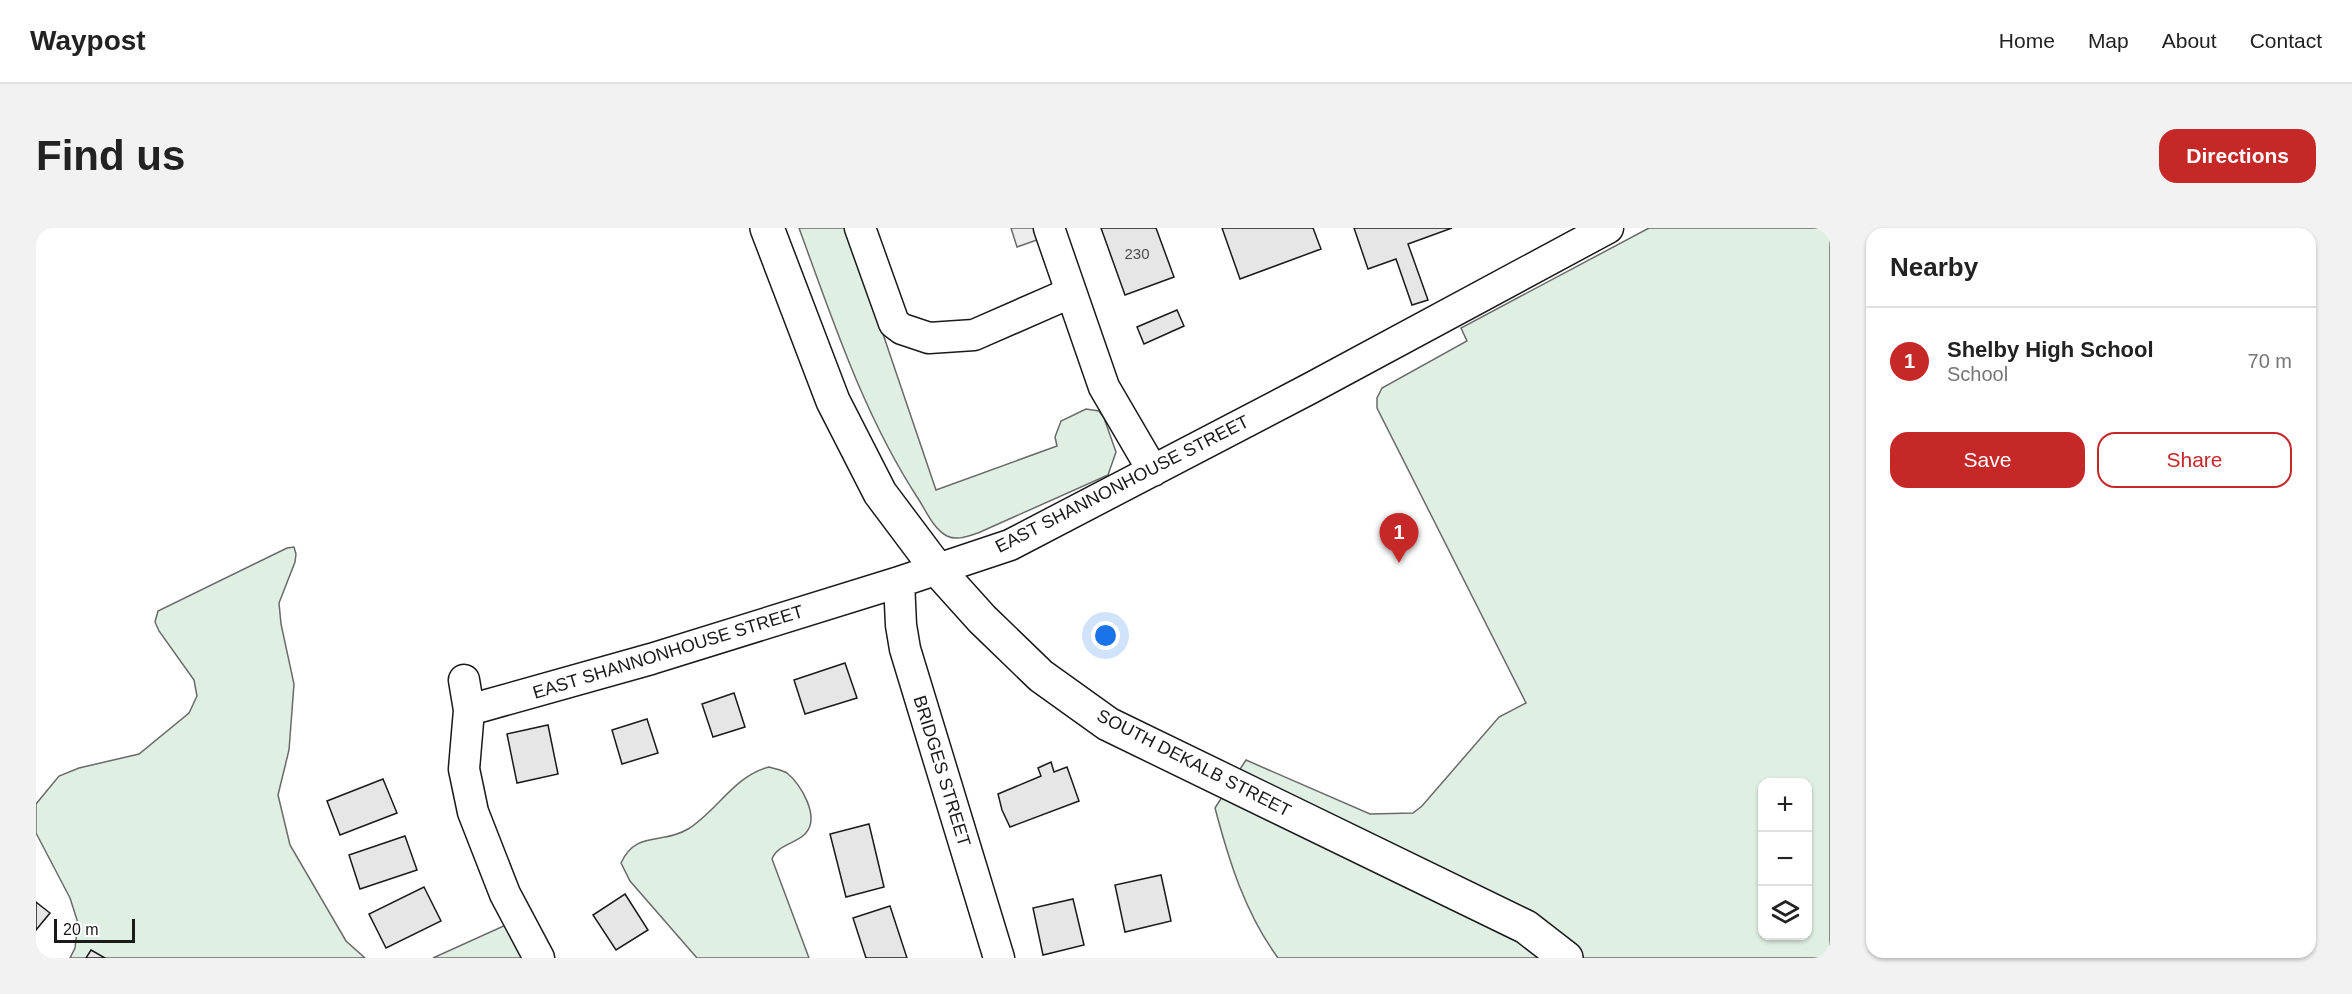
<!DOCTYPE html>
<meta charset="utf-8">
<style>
body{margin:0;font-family:Arial,sans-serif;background:#f2f2f2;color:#222}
.controls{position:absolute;right:18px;bottom:18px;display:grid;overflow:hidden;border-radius:12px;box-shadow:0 2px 4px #0004}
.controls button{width:54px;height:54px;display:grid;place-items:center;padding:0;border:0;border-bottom:2px solid #e0e0e0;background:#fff;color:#222;font:30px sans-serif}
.scale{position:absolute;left:18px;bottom:15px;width:81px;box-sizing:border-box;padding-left:6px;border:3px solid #1a1a1a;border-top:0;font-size:16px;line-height:21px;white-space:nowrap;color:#1a1a1a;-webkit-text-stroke:4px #fff;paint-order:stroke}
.you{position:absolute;left:1070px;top:408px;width:21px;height:21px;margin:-15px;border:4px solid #fff;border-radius:50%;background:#1a73e8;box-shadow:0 0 0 9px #1a73e833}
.badge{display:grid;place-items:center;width:39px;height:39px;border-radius:50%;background:#c62828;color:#fff;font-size:20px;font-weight:700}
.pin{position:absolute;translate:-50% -50px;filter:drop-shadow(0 2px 3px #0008)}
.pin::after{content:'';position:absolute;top:32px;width:21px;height:18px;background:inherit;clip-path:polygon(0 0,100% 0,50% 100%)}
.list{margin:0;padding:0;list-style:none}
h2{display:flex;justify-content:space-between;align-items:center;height:78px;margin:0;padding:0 24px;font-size:26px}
h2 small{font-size:20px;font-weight:400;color:#767676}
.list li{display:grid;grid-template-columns:39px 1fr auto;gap:18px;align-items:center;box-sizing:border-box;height:108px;padding:0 24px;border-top:2px solid #e0e0e0}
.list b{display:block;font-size:22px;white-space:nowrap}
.list p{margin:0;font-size:20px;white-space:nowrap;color:#767676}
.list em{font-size:20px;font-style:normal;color:#767676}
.actions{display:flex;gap:12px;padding:18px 24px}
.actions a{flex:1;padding:14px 0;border:2px solid #c62828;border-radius:18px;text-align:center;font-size:21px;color:#c62828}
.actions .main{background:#c62828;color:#fff}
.icon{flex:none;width:33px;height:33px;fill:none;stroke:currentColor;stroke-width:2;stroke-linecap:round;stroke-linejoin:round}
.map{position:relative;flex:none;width:1794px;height:730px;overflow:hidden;border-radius:18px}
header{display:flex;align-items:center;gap:36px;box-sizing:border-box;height:84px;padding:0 30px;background:#fff;border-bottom:2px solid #e0e0e0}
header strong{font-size:28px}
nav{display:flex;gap:33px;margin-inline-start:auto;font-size:21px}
.intro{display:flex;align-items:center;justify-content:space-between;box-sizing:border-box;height:144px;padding:0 36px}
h1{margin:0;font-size:42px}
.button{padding:15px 27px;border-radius:18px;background:#c62828;color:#fff;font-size:21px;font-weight:700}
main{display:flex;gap:36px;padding:0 36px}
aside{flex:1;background:#fff;border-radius:18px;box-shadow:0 2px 4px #0004}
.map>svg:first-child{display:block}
.green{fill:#e0efe3;stroke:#6a6a6a;stroke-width:1.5;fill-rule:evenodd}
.parking{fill:#ededed;stroke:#6a6a6a;stroke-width:1.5}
.building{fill:#e6e6e6;stroke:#1a1a1a;stroke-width:1.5}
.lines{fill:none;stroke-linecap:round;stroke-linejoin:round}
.minor-casing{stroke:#1a1a1a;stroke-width:33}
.major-casing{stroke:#1a1a1a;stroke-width:36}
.minor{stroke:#fff;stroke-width:30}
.major{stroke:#fff;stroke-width:33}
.labels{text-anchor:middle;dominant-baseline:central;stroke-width:4.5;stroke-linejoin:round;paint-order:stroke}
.number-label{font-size:15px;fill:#4d4d4d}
.street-label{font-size:18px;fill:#1a1a1a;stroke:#fff}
</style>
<header>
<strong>Waypost</strong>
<nav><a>Home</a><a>Map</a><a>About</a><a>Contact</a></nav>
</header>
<div class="intro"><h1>Find us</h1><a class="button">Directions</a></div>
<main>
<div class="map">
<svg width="1794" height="730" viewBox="0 0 1794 730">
<rect width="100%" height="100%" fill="#fff"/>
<!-- green -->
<path class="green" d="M763 0H811L900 262 1021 218 1019 209 1025 193 1050 181 1063 183 1068 190 1080 224 1072 247 942 305C932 308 921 313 911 308 898 301 891 285 883 272 828 188 797 93 763 0Z
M1613 0H1794V730H1242C1209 685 1193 633 1179 580L1210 532 1334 586 1377 585 1386 578 1463 489 1490 475 1341 180V170L1346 160 1431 113 1425 100ZM1726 554H1772V708H1726Z
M258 319 260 326 259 334 243 375 245 396 258 456 253 522 242 567 254 617 310 713 329 730H34L39 720 42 695 34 670 0 605V576L23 548 43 540 103 526 153 485 161 468 158 452 123 403 119 394 122 383 251 320Z
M733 539C739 541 746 542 751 545 765 556 785 590 769 606 759 616 741 617 736 631L773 730H661L594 653 585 635C600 602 626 617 652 601 681 583 699 547 733 539Z
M472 696 487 730H397Z"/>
<!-- parking -->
<path class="parking" d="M975 0H1013L1015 7 981 19Z"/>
<!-- building -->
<path class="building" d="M1065 0H1120L1138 49 1089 67Z
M1186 0H1277L1285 21 1204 51Z
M1318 0H1416L1372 16 1392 72 1376 77 1360 31 1332 41Z
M1141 82 1148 98 1108 116 1101 99Z
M809 435 821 470 769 486 758 452Z
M698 465 709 499 677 509 666 476Z
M611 491 622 525 586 536 576 502Z
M512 497 522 546 481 555 471 506Z
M1015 534 1018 544 1031 539 1043 573 974 599 966 582 962 566 1005 548 1002 540Z
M347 551 361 585 304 607 291 573Z
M833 596 848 659 810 669 794 606Z
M369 608 381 642 324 661 313 627Z
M1125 647 1135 693 1089 704 1079 657Z
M388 659 405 693 350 720 333 686Z
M589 666 612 702 580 722 557 687Z
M1037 671 1048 717 1007 727 997 680Z
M0 674 14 685 0 702Z
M854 678 871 730H830L817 690Z
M55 722 69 730H50Z"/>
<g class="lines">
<!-- minor casing -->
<g class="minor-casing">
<path id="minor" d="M824 0 858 95 866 101 893 110 938 107 1034 65
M1013 0 1068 159 1117 243
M863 354 865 397 869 421 963 730
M428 452 433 482 428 541 437 584 469 666 503 730
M433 482 615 431 863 354 974 317 1273 161 1572 0"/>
</g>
<!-- major casing -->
<g class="major-casing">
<path id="major" d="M731 0 797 173 844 265 901 341 946 391 1005 448 1072 496 1490 699 1530 730"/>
</g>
<!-- minor -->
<use href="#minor" class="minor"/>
<!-- major -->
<use href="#major" class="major"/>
</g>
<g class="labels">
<!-- number labels -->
<g class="number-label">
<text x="1101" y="25">230</text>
</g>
<!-- street labels -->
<g class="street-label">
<text transform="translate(1086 256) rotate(-27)">EAST SHANNONHOUSE STREET</text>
<text transform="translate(632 424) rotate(-17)">EAST SHANNONHOUSE STREET</text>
<text transform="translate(1158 535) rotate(27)">SOUTH DEKALB STREET</text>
<text transform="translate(906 543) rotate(73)">BRIDGES STREET</text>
</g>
</g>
</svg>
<div class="controls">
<button>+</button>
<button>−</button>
<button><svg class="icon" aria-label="layers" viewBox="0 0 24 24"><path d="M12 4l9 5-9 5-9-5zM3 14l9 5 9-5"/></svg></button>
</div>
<div class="scale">20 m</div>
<div class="you"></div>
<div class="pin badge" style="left:1363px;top:335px">1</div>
</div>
<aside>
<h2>Nearby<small></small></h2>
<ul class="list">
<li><span class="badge">1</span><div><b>Shelby High School</b><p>School</p></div><em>70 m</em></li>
</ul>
<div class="actions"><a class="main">Save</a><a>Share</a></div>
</aside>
</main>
